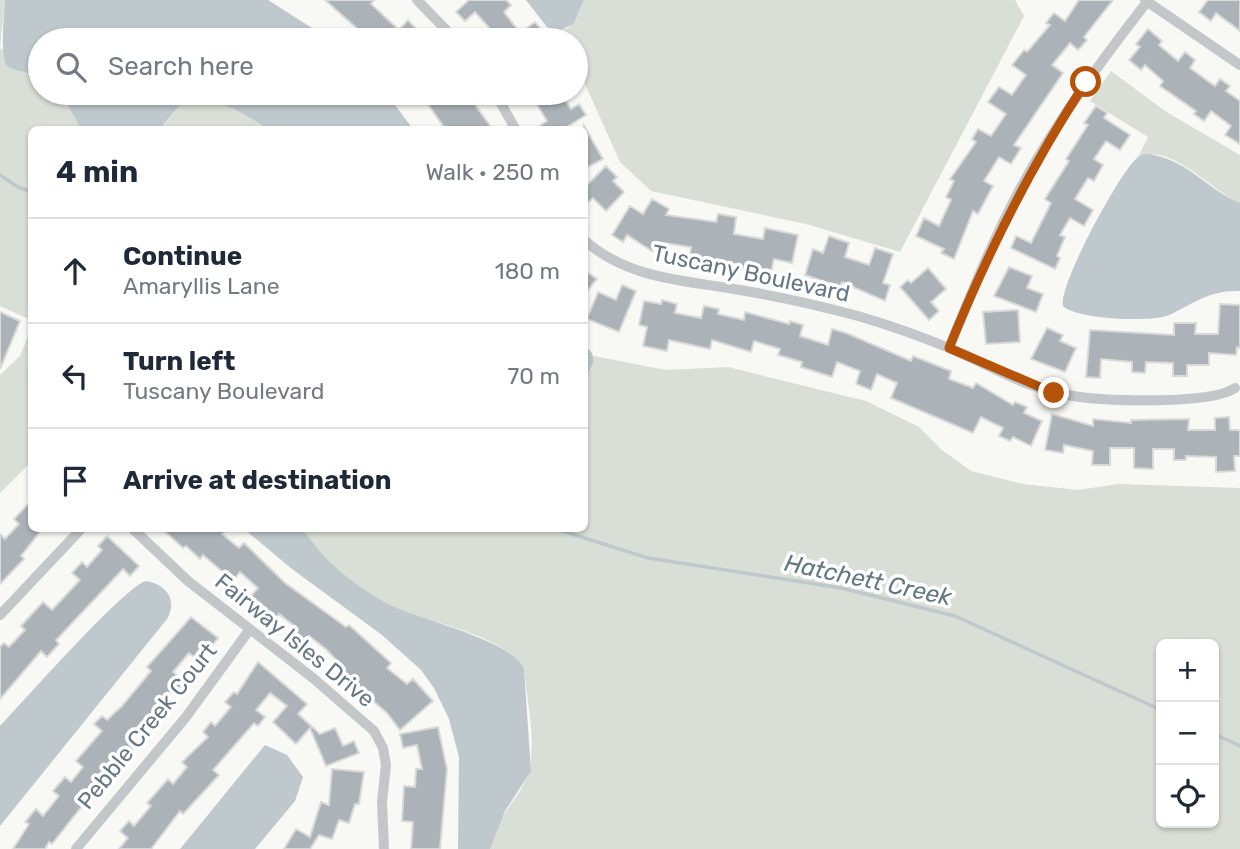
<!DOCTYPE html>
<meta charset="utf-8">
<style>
body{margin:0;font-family:Rubik,sans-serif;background:#f2f2f3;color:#1f2937}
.controls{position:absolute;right:21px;bottom:21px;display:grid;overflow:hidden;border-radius:10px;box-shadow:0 2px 5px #0004}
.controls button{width:63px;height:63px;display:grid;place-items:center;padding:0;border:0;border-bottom:2px solid #e0e1e3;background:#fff;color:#1f2937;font:35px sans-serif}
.stop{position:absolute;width:21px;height:21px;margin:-16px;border:5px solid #b45309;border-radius:50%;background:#fff}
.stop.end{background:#b45309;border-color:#fff;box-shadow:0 2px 7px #0008}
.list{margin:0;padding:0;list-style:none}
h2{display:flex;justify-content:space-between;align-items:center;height:91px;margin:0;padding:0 28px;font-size:30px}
h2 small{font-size:23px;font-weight:400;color:#747a83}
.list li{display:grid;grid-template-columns:46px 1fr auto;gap:21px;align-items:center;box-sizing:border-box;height:105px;padding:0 28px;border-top:2px solid #e0e1e3}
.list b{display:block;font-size:26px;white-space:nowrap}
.list p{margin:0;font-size:23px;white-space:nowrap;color:#747a83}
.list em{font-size:23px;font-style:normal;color:#747a83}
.icon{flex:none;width:38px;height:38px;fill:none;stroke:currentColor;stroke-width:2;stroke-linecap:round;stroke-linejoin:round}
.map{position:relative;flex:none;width:1240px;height:849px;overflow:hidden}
.search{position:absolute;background:#fff;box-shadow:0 2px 5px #0004;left:28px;top:28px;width:560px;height:77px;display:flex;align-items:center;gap:18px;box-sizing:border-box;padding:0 24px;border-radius:38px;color:#747a83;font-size:26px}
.panel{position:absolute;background:#fff;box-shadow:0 2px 5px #0004;left:28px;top:126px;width:560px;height:406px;border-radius:10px}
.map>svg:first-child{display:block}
.green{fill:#d9dfd6;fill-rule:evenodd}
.water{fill:#bec8cd}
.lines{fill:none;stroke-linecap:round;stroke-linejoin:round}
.stream{stroke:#bec8cd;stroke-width:3.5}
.building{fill:#abb3b9;stroke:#d9d9d7;stroke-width:2}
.street{stroke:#c3c7ca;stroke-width:10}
.route{stroke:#b45309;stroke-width:9}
.labels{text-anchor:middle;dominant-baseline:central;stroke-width:7;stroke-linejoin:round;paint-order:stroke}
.street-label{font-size:23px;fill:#667786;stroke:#fff}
.water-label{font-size:24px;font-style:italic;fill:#627882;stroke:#fff}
</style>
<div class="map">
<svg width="1240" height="849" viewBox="0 0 1240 849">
<rect width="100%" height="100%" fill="#f8f8f5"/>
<!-- green -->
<path class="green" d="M0 0H5L0 48 40 75V93H61L81 129 32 130 31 320 0 306Z
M584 0H1015L1024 16 900 252 806 224 651 191 620 162 576 64V40H559L553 32C572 33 578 15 584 0Z
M1111 71 1165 111 1240 155V203C1213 192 1170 141 1138 157L1148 137 1090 101Z
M198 96 234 109 269 129 160 130 178 107Z
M31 328V462L0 493V375L20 356Z
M594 356 666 370 728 367 866 401 919 427 942 450 971 471 1023 484 1078 490 1118 484 1240 488V849H490C493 820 517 802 527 777 538 746 527 702 524 669 507 635 425 622 391 606 354 588 325 562 303 529L584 528 585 376 592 368ZM1161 644H1214V823H1161Z"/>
<!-- water -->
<path class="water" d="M5 0H268L331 40H40V75C31 72 16 72 7 66 0 58 4 13 5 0Z
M526 0H584L574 23 557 33 547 27Z
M61 93H386L413 129H269L234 109 198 96 178 107 160 129H81Z
M1150 154C1191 162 1206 189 1240 203V291C1209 290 1195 303 1169 315 1153 323 1074 319 1063 306 1058 286 1118 176 1135 160 1139 155 1143 154 1150 154Z
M585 346C598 356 595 365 585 376Z
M244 529H303C325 562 351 583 386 603 415 619 514 640 524 669L531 771 505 811 490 849H458L459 757 449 719 434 688 421 670 382 635 292 569Z
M146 581C166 584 178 600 167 619L0 826V726C22 703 126 585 146 581Z
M265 745 287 755 303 777 295 801 255 849H180Z"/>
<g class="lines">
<!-- stream -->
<path class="stream" d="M0 175 18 187 32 192
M553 528 648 558 841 588 955 616 1161 710
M1214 734 1240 746"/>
</g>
<!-- building -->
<path class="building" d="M325 0H374L371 4 399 30 408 20 426 40H370Z
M469 0H506L511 5 504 12 520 33 535 22 550 40H484L494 33 475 12 465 21 456 12Z
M1079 0H1113L1084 37 1087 40 1078 50 1070 43 1052 65 1063 73 1014 145 1021 148 1011 164 999 157 984 181 993 186 978 214 973 211 954 259 941 253 944 249 916 236 924 218 939 226 951 200 946 197 954 181 950 179 976 142 972 139 978 129 991 136 1006 114 988 102 999 87 1012 95 1026 75 1012 65 1024 50 1027 52 1050 25 1046 23 1054 13 1065 21Z
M1208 0H1240V31L1216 13 1211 21 1199 12Z
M1148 29 1162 41 1159 45 1178 61 1185 52 1195 60 1190 68 1215 86 1220 79 1230 86 1226 91 1240 101V144L1225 135 1231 126 1211 111 1204 121 1194 114 1196 111 1160 86 1163 81 1145 65 1141 70 1129 60 1140 47 1136 44Z
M420 93H451L458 103 468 95 493 130H446Z
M530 93H541L546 101 561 93 571 109 579 104 586 115 562 130H533L547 121Z
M1096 106 1107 113 1104 118 1130 135 1120 150 1106 141 1094 159 1103 165 1094 181 1088 178 1075 199 1093 210 1084 226 1070 218 1060 235 1065 237 1057 256 1060 258 1055 269 1011 248 1016 236 1031 243 1051 203 1045 199 1069 161 1066 159 1088 125 1084 123Z
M584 126 603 159 584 169Z
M606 166 617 177 613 181 624 192 606 211 593 198 584 206V188Z
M652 199 669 209 666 215 716 222 718 214 736 217 734 234 763 239 765 228 798 235 792 263 774 259 770 276 735 268V264L703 258 702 264 689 262 691 247 657 242 652 251 627 235 623 242 612 235 630 206 643 214Z
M829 236 849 243 845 257 869 265 875 248 893 254 883 283 890 285 885 301 842 282 840 287 805 275 813 249 823 253Z
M1009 267 1032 276 1027 288 1043 294 1036 312 994 296Z
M928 268 946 289 931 302 939 311 929 320 900 287 908 280 911 283Z
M584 270 597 279 584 295Z
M622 285 636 291 619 332 587 319 598 292 616 300Z
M662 300 677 304 675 313 701 318 704 306 719 309 718 314 744 320 745 312 789 324 790 321 803 325 800 336 828 345 832 329 846 333 911 361 913 356 951 371 949 379 973 388 976 383 1013 405 1015 402 1027 407 1024 413 1042 421 1031 446 1013 437 1010 441 999 436 1003 428 981 417 973 433 891 398 897 383 877 374 871 390 856 384 860 371 837 362 832 377 801 367 802 362 778 355 780 349 754 341 751 352 712 340 710 349 669 340 667 351 643 346 647 327 639 325 644 301 661 304Z
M1220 304 1240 305V348L1237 347 1236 355 1209 353V365H1187V376H1173V363L1146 362 1145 373 1132 372V362L1101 359 1100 378 1086 377 1090 330 1174 335V323H1196L1195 334H1218Z
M1018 310 1020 342 986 344 983 312Z
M0 312 20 321 0 369Z
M1047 328 1063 335 1060 341 1076 348 1065 372 1031 359Z
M1052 414 1093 426V419L1131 423V420L1189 419 1188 430H1215V418L1229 417 1230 430H1240V456H1234L1235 471 1216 472V457L1186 456V460H1174V449H1153V469L1134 468V448H1110V465H1092L1093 451 1064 445 1063 453 1045 450Z
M32 500V528H43L21 556 24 559 0 584V534L5 539 19 524 14 519Z
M161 528H227L222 534 239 548 244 543 285 583 346 627 349 625 391 663 387 668 407 684 413 679 433 701 400 730 387 713 335 668 339 663 327 650 309 636 304 642 292 634 297 628 279 614 274 620 263 612 266 608 251 596 258 588 240 572 228 587 218 578 223 572 203 555 200 559 186 546 183 548Z
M107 536 139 566 130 576 123 569 56 640 59 644 47 657 41 651 0 699V647L4 643 9 647 25 630 21 626 43 602 52 610 80 580 72 573 82 562 87 567 102 550 98 546Z
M191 617 218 638 210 648 204 643 194 657 189 653 173 672 185 682 176 692 173 689 156 708 162 713 154 722 147 717 130 736 138 743 115 770 110 766 94 784 97 787 52 844 49 842 45 849H13L29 824 25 822 36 809 43 816 59 796 53 791 65 777 71 782 83 767 76 761 102 731 94 724 102 716 107 720 122 706 151 671 147 667Z
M258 662 307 704 298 714 320 734 335 728 343 746 354 741 359 753 326 766 310 728 296 744 273 722 287 706 270 693 256 710 265 717 258 726 254 723 213 770 219 775 183 814 180 811 151 849H119L128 838 120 831 129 821 134 826 151 806 147 803 168 779 173 784 187 767 182 762 208 737 203 732 211 722 215 726 231 707 225 702 234 692 237 694Z
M438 727 447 769 440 849H411L413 822 402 821 404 786 415 787 416 769H422L417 745 403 748 400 734Z
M332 769 364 772 359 804H355L349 823 339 820 332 839 319 835 310 849H284L296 829 310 837 321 802 329 805Z"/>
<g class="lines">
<!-- street -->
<path class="street" d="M417 0 456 40
M1145 0 1240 65
M495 93 516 130
M584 240C627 278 680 280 734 289 776 296 817 305 858 316 889 325 920 336 949 348 990 365 1028 390 1073 396 1105 401 1211 405 1235 388
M949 348C971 294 993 239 1021 187 1057 121 1101 61 1147 2
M132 528 188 581 313 678 374 731 383 748 386 765 382 802 384 849
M0 615 82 528
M76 849 186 717 250 629"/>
</g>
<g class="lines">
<!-- route -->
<path class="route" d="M1054 393 949 348C987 254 1030 167 1086 82"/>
</g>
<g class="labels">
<!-- street labels -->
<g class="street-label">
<text transform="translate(751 273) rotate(12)">Tuscany Boulevard</text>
<text transform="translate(295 640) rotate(39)">Fairway Isles Drive</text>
<text transform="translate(147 726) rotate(-51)">Pebble Creek Court</text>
</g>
<!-- water labels -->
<g class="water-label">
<text transform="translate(868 580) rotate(12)">Hatchett Creek</text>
</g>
</g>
</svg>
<div class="controls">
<button>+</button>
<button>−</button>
<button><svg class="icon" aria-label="locate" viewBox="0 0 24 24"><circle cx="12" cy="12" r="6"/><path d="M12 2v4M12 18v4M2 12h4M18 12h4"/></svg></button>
</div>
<div class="stop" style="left:1086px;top:82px"></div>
<div class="stop end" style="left:1054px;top:393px"></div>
<div class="search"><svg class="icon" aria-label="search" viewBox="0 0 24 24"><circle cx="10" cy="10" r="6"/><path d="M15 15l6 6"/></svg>Search here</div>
<section class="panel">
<h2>4 min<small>Walk · 250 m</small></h2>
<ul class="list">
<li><svg class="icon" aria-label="ahead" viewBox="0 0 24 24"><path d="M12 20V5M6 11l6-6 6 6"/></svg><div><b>Continue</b><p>Amaryllis Lane</p></div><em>180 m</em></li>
<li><svg class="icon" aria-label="left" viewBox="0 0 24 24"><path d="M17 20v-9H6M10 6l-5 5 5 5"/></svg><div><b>Turn left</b><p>Tuscany Boulevard</p></div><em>70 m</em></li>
<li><svg class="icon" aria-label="arrive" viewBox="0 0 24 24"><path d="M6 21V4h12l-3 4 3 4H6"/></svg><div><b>Arrive at destination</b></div></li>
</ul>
</section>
</div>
